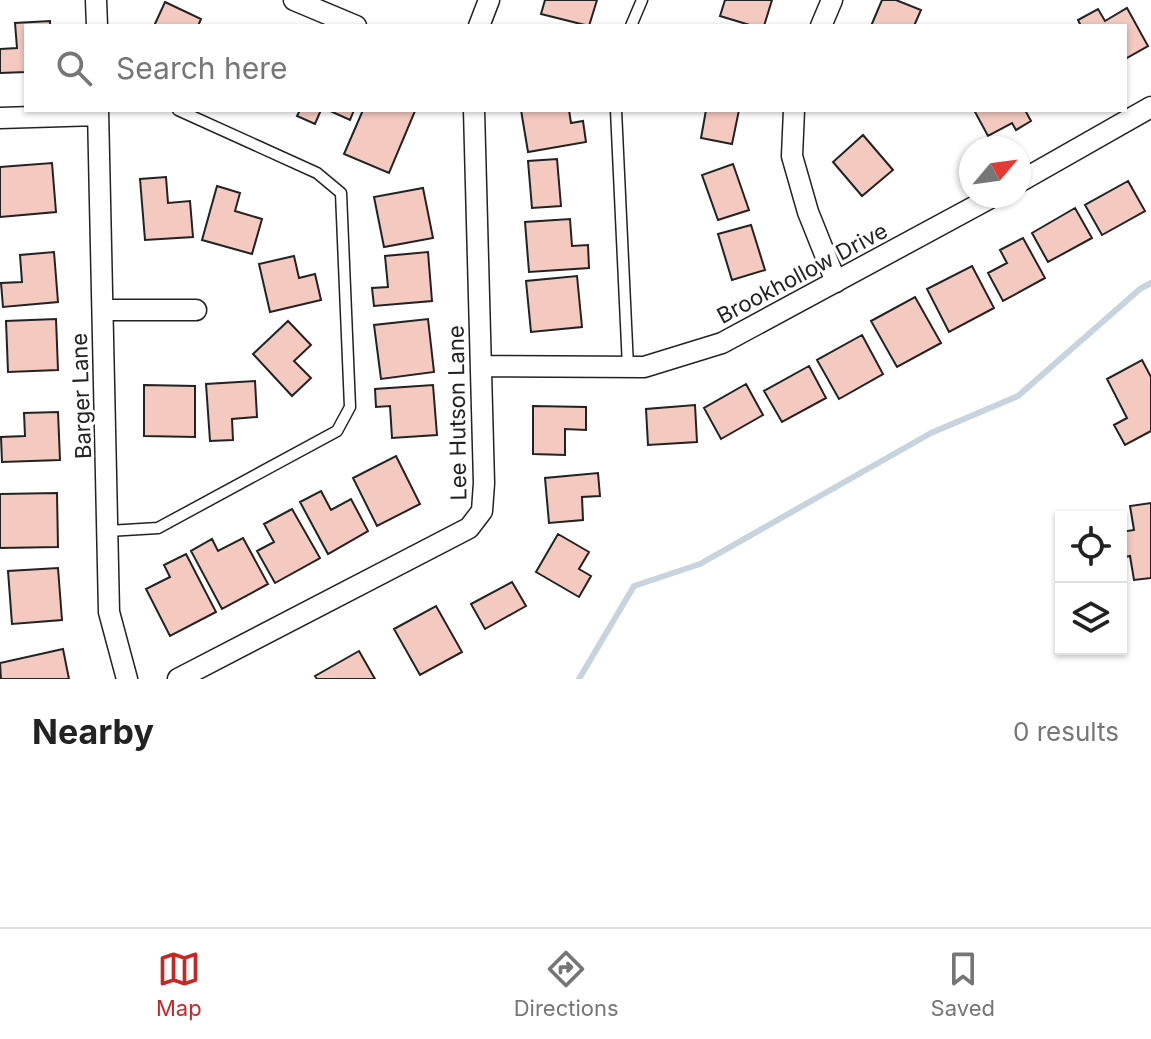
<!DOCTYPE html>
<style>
body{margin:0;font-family:Inter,sans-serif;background:#f2f2f2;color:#222}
.controls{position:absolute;right:24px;bottom:24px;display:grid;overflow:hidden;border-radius:0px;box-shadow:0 2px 6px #0004}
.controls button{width:72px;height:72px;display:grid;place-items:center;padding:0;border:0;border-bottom:2px solid #e0e0e0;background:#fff;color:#222;font:40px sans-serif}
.compass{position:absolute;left:959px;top:136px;width:72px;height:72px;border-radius:50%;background:#fff;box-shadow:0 2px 6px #0004;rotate:61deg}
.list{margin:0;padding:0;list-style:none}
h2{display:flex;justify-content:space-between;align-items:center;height:104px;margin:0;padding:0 32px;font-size:34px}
h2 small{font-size:26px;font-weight:400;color:#767676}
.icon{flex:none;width:44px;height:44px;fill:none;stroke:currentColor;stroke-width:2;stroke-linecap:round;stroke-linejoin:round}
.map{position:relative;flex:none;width:1151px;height:679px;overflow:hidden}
.search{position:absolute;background:#fff;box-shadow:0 2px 6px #0004;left:24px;right:24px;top:24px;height:88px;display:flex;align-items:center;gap:20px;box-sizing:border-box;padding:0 28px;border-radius:0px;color:#767676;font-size:30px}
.sheet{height:248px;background:#fff}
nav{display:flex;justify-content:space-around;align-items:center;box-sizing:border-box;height:112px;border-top:2px solid #e0e0e0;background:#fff;font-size:22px;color:#767676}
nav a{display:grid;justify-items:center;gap:4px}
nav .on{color:#c62828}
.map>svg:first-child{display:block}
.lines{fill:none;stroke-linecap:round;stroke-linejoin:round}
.stream{stroke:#c7d3dd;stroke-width:6}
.building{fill:#f3c9c0;stroke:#222;stroke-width:2}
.service-casing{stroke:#222;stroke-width:13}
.minor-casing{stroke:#222;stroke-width:23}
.service{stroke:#fff;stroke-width:10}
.minor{stroke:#fff;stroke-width:20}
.labels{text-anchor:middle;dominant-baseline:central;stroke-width:6;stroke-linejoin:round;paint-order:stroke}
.street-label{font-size:22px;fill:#222;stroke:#fff}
</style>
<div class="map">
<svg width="1151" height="679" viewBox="0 0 1151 679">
<rect width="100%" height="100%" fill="#fff"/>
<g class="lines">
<!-- stream -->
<path class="stream" d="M579 679 634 586 700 564 931 433 1018 396 1140 289 1151 283"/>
</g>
<!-- building -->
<path class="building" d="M545 0H597L589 26 541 14Z
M725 0H772L764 26H753L720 16Z
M882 0H896L921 10 914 26H871Z
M165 2 201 19 198 26H154Z
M1127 8 1148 46 1125 59V26H1081L1078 20 1098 9 1105 21Z
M50 21V26H26V72L0 73V49L17 48 15 23Z
M300 110H321L315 124 297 116Z
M328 110H354L350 120Z
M363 110 415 111 389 173 344 154Z
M521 110H569L571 123 583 121 586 142 528 152Z
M706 110H739L732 144 701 138Z
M974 110H1025L1031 121 1016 130 1012 123 988 136Z
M863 135 893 170 862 196 833 162Z
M557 159 561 206 532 208 528 161Z
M52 163 56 212 0 217V167Z
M733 164 749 210 718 220 702 175Z
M166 177 168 203 190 201 193 237 145 240 140 179Z
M1128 181 1145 211 1102 235 1085 205Z
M217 186 240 193 235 211 262 219 252 254 202 240Z
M423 188 433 238 384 247 374 197Z
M1075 208 1092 238 1048 262 1032 233Z
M570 219 572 246 588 245 589 268 529 272 525 222Z
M751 225 765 270 732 280 718 234Z
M1023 238 1045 278 1003 301 988 273 1007 263 1000 250Z
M54 252 58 302 3 307 1 283 22 282 20 255Z
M428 252 432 301 374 306 372 288 388 287 385 256Z
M294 256 299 278 315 274 321 300 270 312 259 264Z
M972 266 994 308 949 332 927 289Z
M577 276 582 327 531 332 526 281Z
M915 297 941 343 897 367 871 321Z
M56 319 58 370 8 372 6 321Z
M428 319 434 372 381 379 374 325Z
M288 321 311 345 294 361 311 378 292 396 253 354Z
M862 335 883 374 839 399 817 360Z
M1142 360 1151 377V431L1125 445 1114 425 1127 418 1107 379Z
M809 366 826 398 782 422 764 391Z
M255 381 257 417 232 419 233 440 210 441 206 384Z
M746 384 763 415 721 439 704 408Z
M144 385 195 386V437L144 436Z
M433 385 437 435 392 438 390 406 376 407 375 389Z
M695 405 697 442 648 445 646 409Z
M533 406 586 407V430L565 429V455L533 454Z
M58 412 60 460 2 462 1 437 25 436 24 413Z
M396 456 420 504 377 526 353 478Z
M598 473 600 496 582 497 583 520 549 523 545 478Z
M321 491 331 510 351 499 368 531 328 554 300 502Z
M57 493 58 547 0 548V494Z
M1151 503V578L1134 580 1130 556 1121 558V532L1134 530 1130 506Z
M292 509 320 558 275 583 257 551 274 542 264 524Z
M558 534 589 552 579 569 591 576 579 597 536 572Z
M243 538 268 584 222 609 191 551 212 539 218 551Z
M186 554 216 612 170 636 146 589 170 577 164 565Z
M58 568 62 620 12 624 8 571Z
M512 582 526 606 485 629 471 604Z
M436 606 462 652 420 675 394 629Z
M63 649 69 679H1L0 663Z
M359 651 375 679H317L315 676Z"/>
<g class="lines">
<!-- service casing -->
<g class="service-casing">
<path id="service" d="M631 26 642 0
M616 110 628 367
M108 531 158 528 337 431 350 407 341 193 317 173 178 110"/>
</g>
<!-- minor casing -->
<g class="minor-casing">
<path id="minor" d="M96 0 97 26
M294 0 356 26
M479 26 489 0
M821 26 832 0
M98 110 109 612 127 679
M794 110 792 156 808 212 836 282
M0 118 98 115
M1019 182 1151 107
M103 310H196
M481 366 644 367 722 343 994 196
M178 679 469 528 482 511 484 483 474 110"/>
</g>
<!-- service -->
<use href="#service" class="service"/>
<!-- minor -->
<use href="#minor" class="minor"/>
</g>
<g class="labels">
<!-- street labels -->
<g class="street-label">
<text transform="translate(802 273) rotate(-28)">Brookhollow Drive</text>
<text transform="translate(81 396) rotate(-92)">Barger Lane</text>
<text transform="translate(457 413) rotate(-91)">Lee Hutson Lane</text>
</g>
</g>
</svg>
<div class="controls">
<button><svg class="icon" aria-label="locate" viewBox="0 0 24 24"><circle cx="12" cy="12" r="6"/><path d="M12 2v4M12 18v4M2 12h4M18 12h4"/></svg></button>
<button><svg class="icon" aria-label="layers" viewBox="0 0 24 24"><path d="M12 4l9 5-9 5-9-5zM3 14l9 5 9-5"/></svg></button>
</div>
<svg class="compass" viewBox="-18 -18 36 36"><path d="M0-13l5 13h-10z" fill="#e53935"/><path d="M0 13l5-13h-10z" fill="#767676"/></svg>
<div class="search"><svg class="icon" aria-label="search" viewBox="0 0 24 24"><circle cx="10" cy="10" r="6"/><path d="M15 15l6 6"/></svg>Search here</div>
</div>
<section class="sheet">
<h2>Nearby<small>0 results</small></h2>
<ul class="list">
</ul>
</section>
<nav>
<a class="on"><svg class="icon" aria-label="map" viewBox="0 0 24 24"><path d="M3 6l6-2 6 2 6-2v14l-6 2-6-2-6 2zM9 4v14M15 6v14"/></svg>Map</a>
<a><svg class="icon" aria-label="directions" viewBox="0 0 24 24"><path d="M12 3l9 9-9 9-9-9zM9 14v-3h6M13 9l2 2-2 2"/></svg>Directions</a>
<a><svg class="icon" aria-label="saved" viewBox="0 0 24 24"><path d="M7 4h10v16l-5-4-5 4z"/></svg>Saved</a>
</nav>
